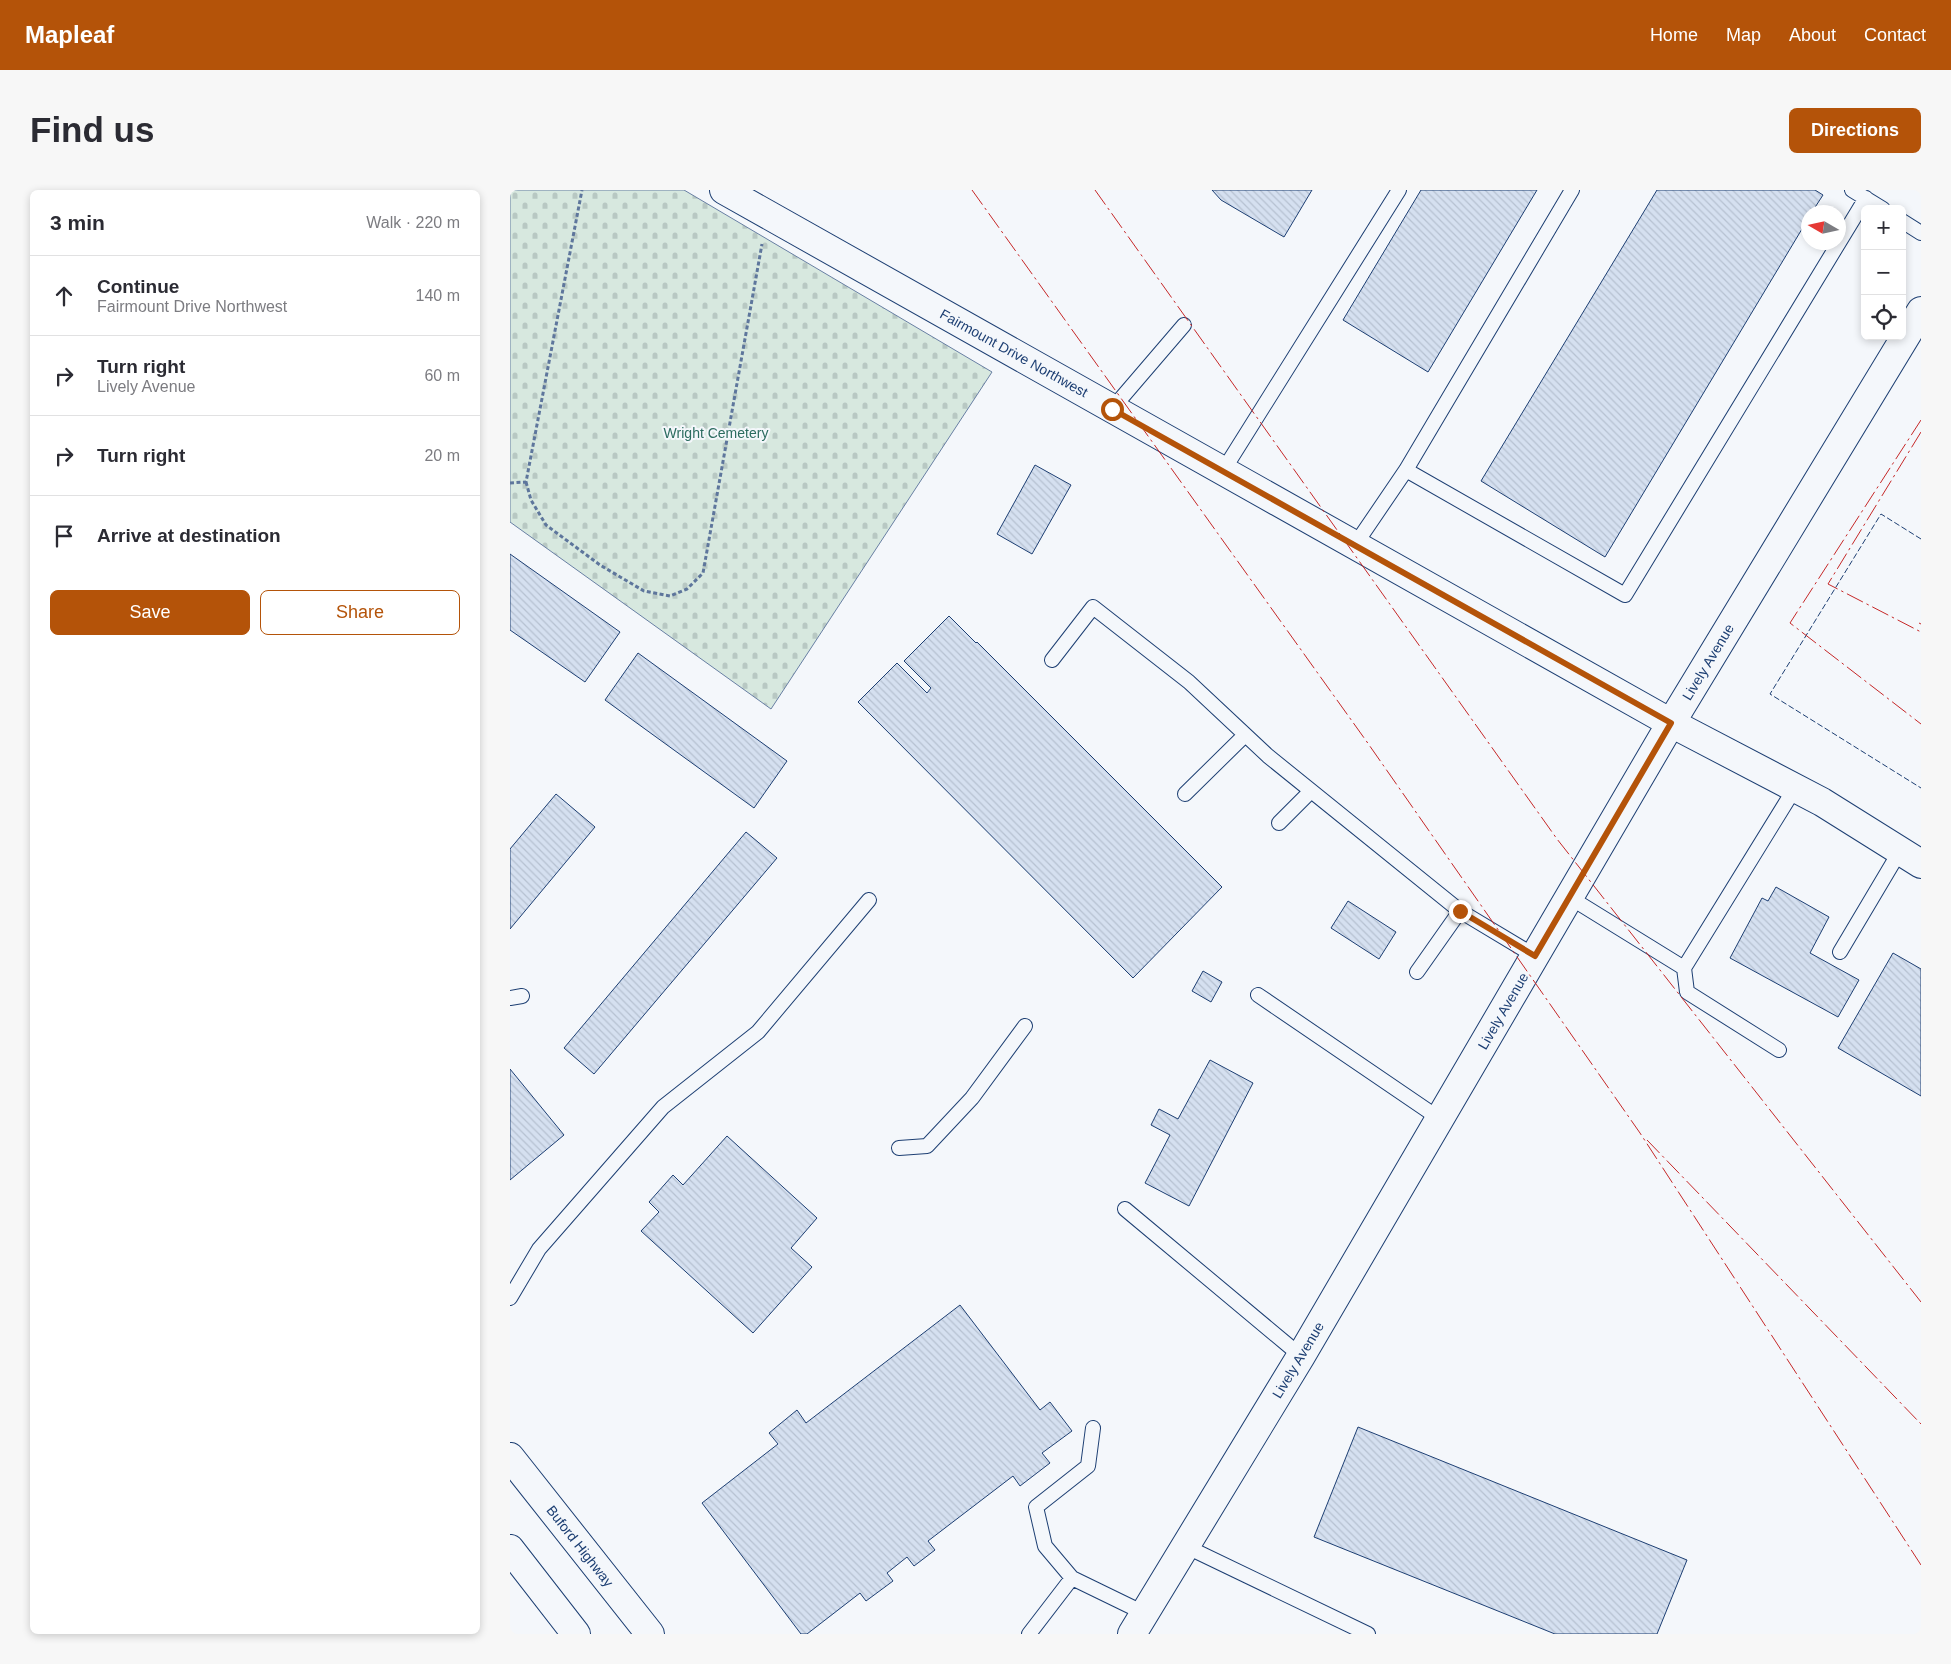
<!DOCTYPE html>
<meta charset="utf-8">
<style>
body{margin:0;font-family:Arial,sans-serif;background:#f7f7f7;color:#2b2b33}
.controls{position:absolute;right:15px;top:15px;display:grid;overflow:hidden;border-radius:8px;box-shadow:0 2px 8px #0003}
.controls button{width:45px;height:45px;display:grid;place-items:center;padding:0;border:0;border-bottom:1px solid #e1e1e2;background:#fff;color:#2b2b33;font:25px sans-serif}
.compass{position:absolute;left:1291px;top:15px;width:45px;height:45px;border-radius:50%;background:#fff;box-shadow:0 2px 8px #0003;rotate:279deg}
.stop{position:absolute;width:15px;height:15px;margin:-11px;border:4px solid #b45309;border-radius:50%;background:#fff}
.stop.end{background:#b45309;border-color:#fff;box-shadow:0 1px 5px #0008}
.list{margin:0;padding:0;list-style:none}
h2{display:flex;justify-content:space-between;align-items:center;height:65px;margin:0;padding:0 20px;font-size:21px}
h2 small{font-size:16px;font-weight:400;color:#7c7c81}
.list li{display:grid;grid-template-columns:32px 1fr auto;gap:15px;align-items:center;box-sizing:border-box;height:80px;padding:0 20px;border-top:1px solid #e1e1e2}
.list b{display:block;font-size:19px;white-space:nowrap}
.list p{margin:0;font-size:16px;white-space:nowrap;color:#7c7c81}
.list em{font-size:16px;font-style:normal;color:#7c7c81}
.actions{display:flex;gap:10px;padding:15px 20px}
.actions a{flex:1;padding:11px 0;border:1px solid #b45309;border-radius:8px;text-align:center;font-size:18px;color:#b45309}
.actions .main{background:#b45309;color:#fff}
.icon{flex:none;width:28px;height:28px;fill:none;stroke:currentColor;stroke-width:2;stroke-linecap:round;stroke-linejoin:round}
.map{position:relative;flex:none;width:1411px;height:1444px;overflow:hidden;border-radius:8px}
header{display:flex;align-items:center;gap:30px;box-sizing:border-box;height:70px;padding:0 25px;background:#b45309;color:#fff}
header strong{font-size:24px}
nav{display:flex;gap:28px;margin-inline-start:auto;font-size:18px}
.intro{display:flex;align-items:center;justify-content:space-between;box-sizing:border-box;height:120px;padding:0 30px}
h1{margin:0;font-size:35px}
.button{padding:12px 22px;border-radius:8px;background:#b45309;color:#fff;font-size:18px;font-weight:700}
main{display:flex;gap:30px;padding:0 30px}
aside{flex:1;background:#fff;border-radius:8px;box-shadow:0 2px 8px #0003}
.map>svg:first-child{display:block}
.cemetery{fill:url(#cemetery-stones);stroke:#687fa3}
.building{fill:url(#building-back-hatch);stroke:#1d3f73}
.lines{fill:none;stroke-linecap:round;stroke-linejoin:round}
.service-casing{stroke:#1d3f73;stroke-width:16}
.minor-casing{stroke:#1d3f73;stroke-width:30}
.primary-casing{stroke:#1d3f73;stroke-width:30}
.path{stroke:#5e769c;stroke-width:3;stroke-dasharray:4 2.5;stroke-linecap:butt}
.service{stroke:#f4f7fb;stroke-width:14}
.minor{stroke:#f4f7fb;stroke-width:28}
.primary{stroke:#f4f7fb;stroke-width:28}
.fence{stroke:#1d3f73;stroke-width:1;stroke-dasharray:6 2.5;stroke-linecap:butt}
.power{stroke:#c62828;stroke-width:1;stroke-dasharray:18 4 2.5 4;stroke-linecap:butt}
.route{stroke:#b45309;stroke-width:6}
.labels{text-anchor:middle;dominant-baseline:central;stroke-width:4;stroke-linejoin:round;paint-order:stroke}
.street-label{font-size:14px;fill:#1d3f73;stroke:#f4f7fb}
.park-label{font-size:14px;fill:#2c6c60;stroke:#f4f7fb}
</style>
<header>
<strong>Mapleaf</strong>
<nav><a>Home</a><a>Map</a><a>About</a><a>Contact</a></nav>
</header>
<div class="intro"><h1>Find us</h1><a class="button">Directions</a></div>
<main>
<aside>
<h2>3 min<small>Walk · 220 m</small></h2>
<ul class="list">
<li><svg class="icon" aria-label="ahead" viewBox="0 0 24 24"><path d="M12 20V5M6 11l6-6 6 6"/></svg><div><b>Continue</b><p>Fairmount Drive Northwest</p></div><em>140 m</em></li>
<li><svg class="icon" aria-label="right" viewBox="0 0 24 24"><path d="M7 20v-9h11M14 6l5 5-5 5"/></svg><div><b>Turn right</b><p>Lively Avenue</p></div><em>60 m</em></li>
<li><svg class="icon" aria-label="right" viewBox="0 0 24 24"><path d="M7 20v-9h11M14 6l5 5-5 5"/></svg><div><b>Turn right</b></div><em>20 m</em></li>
<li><svg class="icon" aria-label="arrive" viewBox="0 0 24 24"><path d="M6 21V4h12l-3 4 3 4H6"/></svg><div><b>Arrive at destination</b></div></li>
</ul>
<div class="actions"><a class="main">Save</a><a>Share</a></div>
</aside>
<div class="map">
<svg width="1411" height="1444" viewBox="0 0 1411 1444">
<defs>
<pattern id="cemetery-stones" width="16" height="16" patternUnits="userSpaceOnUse" patternTransform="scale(1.25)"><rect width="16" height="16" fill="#d7e8df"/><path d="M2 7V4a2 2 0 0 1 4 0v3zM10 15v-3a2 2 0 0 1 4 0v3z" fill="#b8c8c3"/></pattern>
<pattern id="building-back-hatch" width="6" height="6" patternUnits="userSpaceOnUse" patternTransform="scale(1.25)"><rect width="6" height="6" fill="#d5e0f0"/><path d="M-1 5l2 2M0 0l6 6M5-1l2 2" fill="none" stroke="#b6c1d1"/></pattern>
</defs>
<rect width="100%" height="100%" fill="#f4f7fb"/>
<!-- cemetery -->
<path class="cemetery" d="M0 0H174L482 182 261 519 0 332Z"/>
<!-- building -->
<path class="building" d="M702 0H802L774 47 711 10Z
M911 0H1027L918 182 833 130Z
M1147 0H1305L1313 5 1302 22H1298V29L1095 367 971 291Z
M525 275 561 295 522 364 487 344Z
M0 364 110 442 75 492 0 440Z
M439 426 466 453 467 452 712 697 623 788 348 512 387 473 417 503 421 498 394 471Z
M128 463 277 571 244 618 95 510Z
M46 604 85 637 0 739V659Z
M236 642 267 668 84 884 54 858Z
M1266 697 1319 727 1300 763 1349 790 1328 827 1220 768 1252 708 1258 711Z
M838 711 886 742 869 769 821 738Z
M1383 763 1411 779V906L1328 858Z
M693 781 712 792 701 812 682 801Z
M700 870 743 893 679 1016 635 993 660 945 641 935 649 919 668 929Z
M0 879 54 945 0 990Z
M217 946 307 1028 281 1058 302 1077 243 1143 131 1041 149 1022 139 1012 163 985 173 995Z
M450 1115 530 1220 540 1212 562 1241 532 1263 540 1273 510 1296 503 1286 418 1351 425 1360 404 1376 397 1367 377 1383 383 1391 356 1411 350 1403 297 1444H291L192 1313 268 1254 259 1243 287 1220 296 1233Z
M848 1237 1177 1370 1147 1444H1045L804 1347Z"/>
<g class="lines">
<!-- service casing -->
<g class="service-casing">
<path id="service" d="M1342 0 1373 19
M1392 31 1411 43
M602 219 674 135
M896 280 1115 405 1356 8
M713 281 889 0
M845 355 896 280 1062 0
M542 470 583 417 679 492 758 566 950 721 1025 766
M675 604 735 545
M769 633 801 601
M1059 707 1174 778 1285 598
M1330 762 1390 661
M1174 778 1177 802 1269 860
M907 782 950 721
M748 805 930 929
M0 808 12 806
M389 958 417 956 462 908 515 836
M615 1019 791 1166
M0 1108 29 1059 153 917 248 842 359 710
M583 1238 578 1276 526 1317 535 1356 562 1388 634 1423
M675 1356 858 1444
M519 1444 562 1388"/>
</g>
<!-- minor casing -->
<g class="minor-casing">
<path id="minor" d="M214 0 1161 533 1312 612 1411 674
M622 1444 791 1166 1161 533 1411 121"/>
</g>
<!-- primary casing -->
<g class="primary-casing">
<path id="primary" d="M0 1267 140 1444
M0 1359 66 1444"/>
</g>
<!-- path -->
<path class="path" d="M16 292 21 310 36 335 90 375 134 401 160 406 177 399 193 383 252 54
M0 293 16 292 72 0"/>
<!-- service -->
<use href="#service" class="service"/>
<!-- minor -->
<use href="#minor" class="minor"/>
<!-- primary -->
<use href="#primary" class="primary"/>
<!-- fence -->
<path class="fence" d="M1411 349 1371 324 1260 504 1411 598"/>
<!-- power -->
<path class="power" d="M462 0 857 552 1130 943 1411 1375
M585 0 1047 649 1411 1112
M1411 230 1280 433 1411 534
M1411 242 1318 394 1411 442
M1409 433 1411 434
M1137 950 1411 1234"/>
</g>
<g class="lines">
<!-- route -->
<path class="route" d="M602 219 1161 533 1025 766 950 721"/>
</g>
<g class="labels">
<!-- street labels -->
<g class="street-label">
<text transform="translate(504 163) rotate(29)">Fairmount Drive Northwest</text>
<text transform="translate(1198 472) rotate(-59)">Lively Avenue</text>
<text transform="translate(993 821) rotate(-60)">Lively Avenue</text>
<text transform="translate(788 1170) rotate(-59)">Lively Avenue</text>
<text transform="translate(70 1356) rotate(52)">Buford Highway</text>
</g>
<!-- park labels -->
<g class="park-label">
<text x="206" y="243">Wright Cemetery</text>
</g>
</g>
</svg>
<div class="controls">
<button>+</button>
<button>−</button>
<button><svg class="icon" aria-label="locate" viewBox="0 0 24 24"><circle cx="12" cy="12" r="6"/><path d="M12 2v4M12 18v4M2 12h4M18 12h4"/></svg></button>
</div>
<svg class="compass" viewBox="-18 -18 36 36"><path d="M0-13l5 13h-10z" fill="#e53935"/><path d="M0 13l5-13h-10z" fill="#7c7c81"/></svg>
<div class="stop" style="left:602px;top:219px"></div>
<div class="stop end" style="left:950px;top:721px"></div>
</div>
</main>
